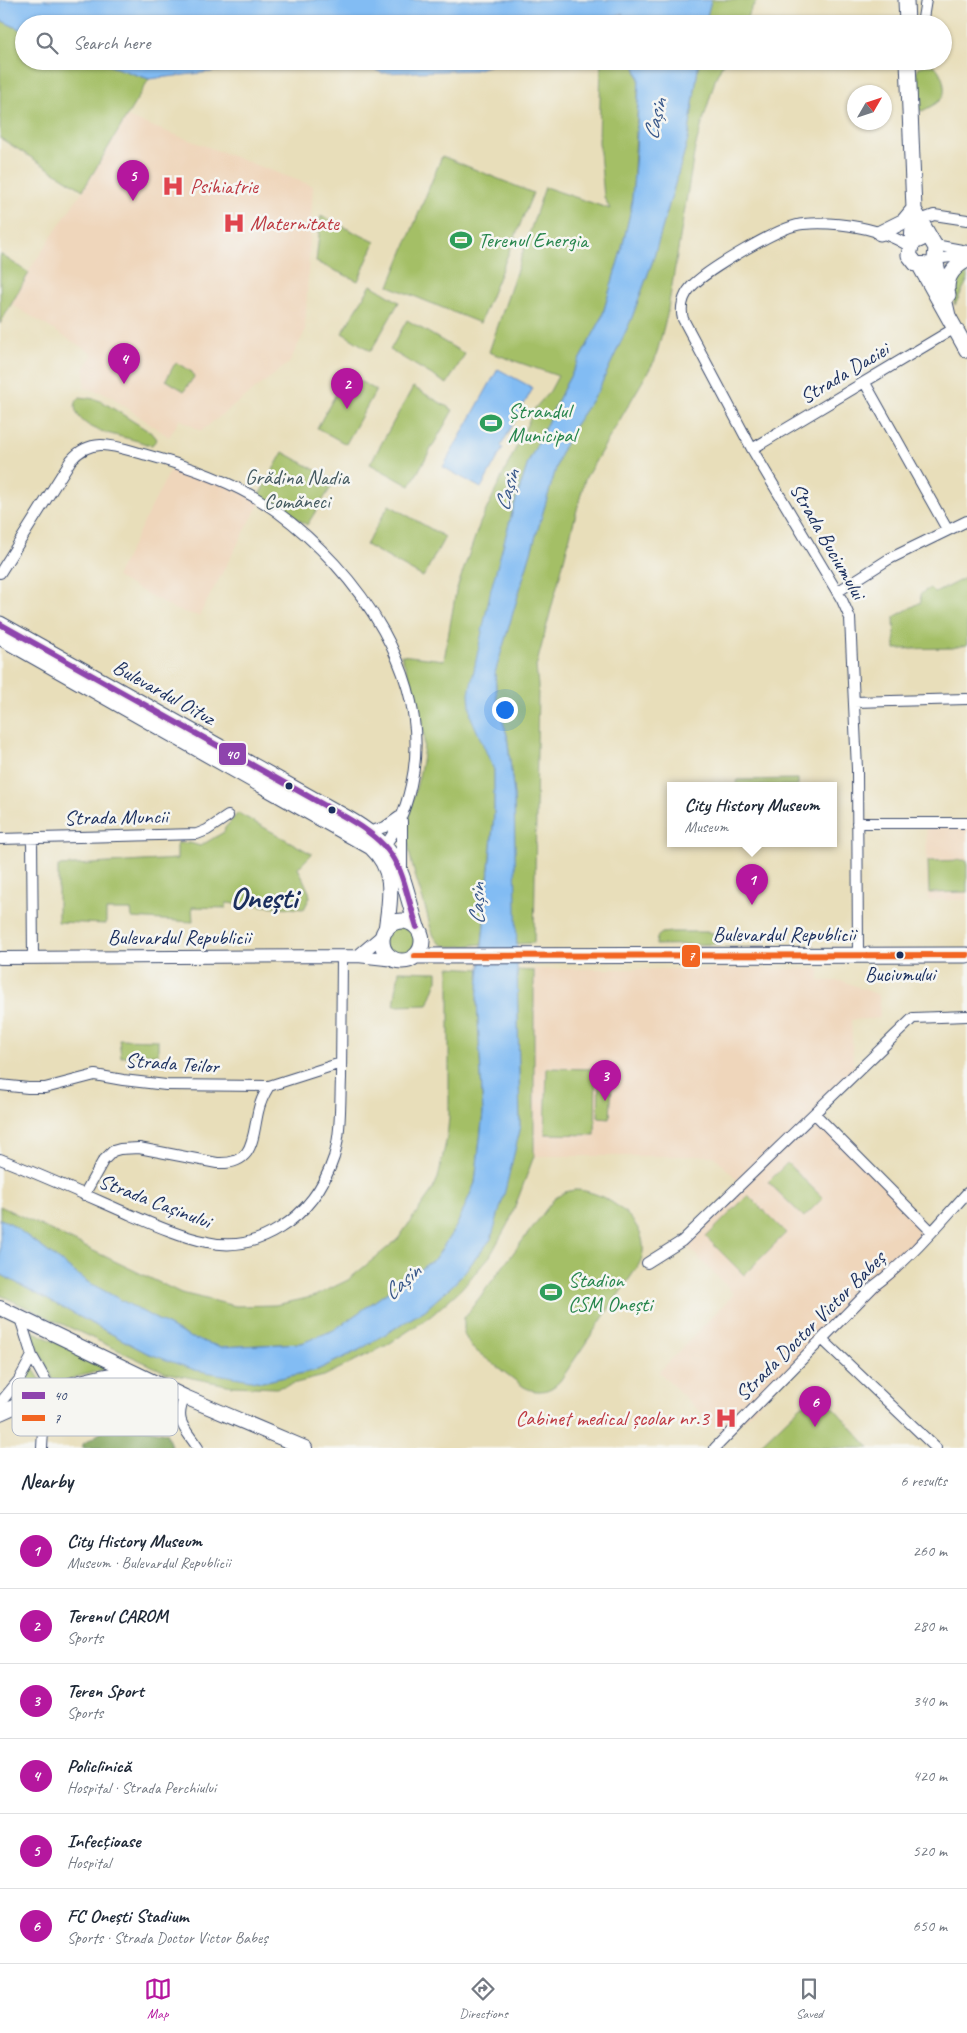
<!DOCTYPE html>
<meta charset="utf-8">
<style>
body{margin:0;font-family:Caveat,sans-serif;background:#f6f6f7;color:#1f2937}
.compass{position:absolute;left:847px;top:85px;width:45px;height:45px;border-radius:50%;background:#fff;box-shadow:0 1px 4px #0004;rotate:51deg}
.you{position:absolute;left:504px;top:709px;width:18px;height:18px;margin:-12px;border:4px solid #fff;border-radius:50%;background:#1a73e8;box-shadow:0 0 0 8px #1a73e833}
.badge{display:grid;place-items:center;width:32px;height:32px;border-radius:50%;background:#b5179e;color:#fff;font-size:16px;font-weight:700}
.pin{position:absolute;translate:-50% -41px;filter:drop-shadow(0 1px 2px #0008)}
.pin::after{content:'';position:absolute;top:26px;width:18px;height:15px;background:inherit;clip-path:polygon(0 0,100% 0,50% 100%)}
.popup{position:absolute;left:667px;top:782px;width:170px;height:65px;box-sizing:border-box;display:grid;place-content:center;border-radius:0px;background:#fff;filter:drop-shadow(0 1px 4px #0005);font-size:16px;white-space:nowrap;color:#747a83}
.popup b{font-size:19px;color:#1f2937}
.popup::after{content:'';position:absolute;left:50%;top:100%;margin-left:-10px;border:10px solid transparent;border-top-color:#fff}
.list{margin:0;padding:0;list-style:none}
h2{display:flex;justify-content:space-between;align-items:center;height:65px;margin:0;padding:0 20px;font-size:21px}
h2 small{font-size:16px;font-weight:400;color:#747a83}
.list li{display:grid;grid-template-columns:32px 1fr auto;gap:15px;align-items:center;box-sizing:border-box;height:75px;padding:0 20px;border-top:1px solid #e0e1e3}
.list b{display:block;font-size:19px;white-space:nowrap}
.list p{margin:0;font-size:16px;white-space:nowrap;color:#747a83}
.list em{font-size:16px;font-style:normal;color:#747a83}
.icon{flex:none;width:28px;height:28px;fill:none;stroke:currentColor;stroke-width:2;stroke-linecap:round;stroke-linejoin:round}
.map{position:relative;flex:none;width:967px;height:1448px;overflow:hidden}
.search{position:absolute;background:#fff;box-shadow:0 1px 4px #0004;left:15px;right:15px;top:15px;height:55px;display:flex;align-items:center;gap:12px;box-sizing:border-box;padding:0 18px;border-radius:28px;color:#747a83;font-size:19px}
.sheet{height:515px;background:#fff}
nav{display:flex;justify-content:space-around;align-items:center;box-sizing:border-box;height:70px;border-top:1px solid #e0e1e3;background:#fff;font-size:14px;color:#747a83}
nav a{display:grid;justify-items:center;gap:2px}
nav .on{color:#b5179e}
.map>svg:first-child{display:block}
.built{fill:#efd6bb}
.green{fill:#a4bf66;stroke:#607762}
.forest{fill:#83a65b;stroke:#4f6a5c}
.water{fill:#82bcf3;stroke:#4e76a8}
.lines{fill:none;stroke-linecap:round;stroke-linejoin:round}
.minor-casing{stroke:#3a496c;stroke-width:12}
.tertiary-casing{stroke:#3a496c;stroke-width:14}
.secondary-casing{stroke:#3a496c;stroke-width:16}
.primary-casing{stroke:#3a496c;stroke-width:17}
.minor{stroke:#fff;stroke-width:10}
.tertiary{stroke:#fff;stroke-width:12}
.secondary{stroke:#fff;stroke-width:14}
.primary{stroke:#fff;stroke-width:15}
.bus-1-casing{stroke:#f6f6f2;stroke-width:10}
.bus-2-casing{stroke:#f6f6f2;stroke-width:10}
.bus-1{stroke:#8e44ad;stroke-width:6}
.bus-2{stroke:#f26522;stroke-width:6}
.bus-dot{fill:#1b2f5e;stroke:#f6f6f2;stroke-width:2}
.labels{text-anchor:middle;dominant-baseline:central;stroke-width:5;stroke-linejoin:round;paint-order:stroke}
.bus-label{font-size:20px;fill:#1b2f5e;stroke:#f6f6f2}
.health-label{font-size:21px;fill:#be3a42;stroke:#f6f6f2;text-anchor:start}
.leisure-label{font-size:21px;fill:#27864d;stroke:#f6f6f2;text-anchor:start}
.street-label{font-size:21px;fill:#1b2f5e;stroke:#f6f6f2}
.park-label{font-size:21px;fill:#445a60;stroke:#f6f6f2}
.water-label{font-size:22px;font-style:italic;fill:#3a598b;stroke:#f6f6f2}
.town-label{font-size:31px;font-weight:bold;fill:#1b2f5e;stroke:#f6f6f2}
.key{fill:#f6f6f2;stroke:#b4bac6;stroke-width:1}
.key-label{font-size:14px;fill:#1b2f5e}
.line-badge{stroke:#f6f6f2;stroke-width:2}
.badge-label{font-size:14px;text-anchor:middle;font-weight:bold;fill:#fff}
</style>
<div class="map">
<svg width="967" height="1448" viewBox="0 0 967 1448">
<rect width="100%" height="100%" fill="#f6f6f2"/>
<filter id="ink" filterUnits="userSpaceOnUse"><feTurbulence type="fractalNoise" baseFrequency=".02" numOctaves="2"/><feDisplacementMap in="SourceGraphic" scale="10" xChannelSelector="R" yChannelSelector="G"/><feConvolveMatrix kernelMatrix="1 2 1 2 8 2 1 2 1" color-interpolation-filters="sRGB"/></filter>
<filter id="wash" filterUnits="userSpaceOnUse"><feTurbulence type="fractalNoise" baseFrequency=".0096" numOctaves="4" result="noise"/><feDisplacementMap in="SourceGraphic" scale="20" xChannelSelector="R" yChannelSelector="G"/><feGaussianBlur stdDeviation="1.12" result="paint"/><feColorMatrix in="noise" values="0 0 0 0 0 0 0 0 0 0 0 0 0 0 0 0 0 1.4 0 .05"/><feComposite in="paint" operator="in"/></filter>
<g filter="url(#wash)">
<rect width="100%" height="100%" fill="#e8deba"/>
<!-- built -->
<path class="built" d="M127 117 313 186 305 331 289 363 201 431 180 419 169 437 107 394 85 388 84 369 93 354 11 304 32 266 83 190Z
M174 463 261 501 199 616 176 610 116 577Z
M926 823H967V900H928Z
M534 969H819V981H843L879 995 880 1018 851 1020 854 1077 815 1114 932 1232 726 1437 659 1372 734 1294 682 1241 741 1184 714 1156H534Z"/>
<!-- green -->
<path class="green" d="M711 0H758L753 6 743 24H705Z
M0 20 24 31V61H96L149 79 83 190 0 138Z
M601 61H633L639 78 633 189 631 209 622 248 601 320 566 384 528 463 514 506 492 589 478 652 494 770V815L482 944C472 945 448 949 441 944 431 938 429 920 426 910 417 879 404 851 409 818 414 791 424 767 424 739 424 711 410 681 401 655L444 660 456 591 480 523 535 408 550 391 558 376 489 352 545 187 610 209 604 197 599 142Z
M699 61H724L716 77 695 148 667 315 655 360 585 479 536 667 538 686 534 943 516 944 514 795 507 735 497 703 495 673 560 455 574 426 598 391 631 320 653 260 688 139Z
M926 65 935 66C942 72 949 93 940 100 935 105 928 108 922 111L918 109C918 95 912 78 919 67Z
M442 156 533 193 480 323 389 286Z
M321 216 375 242 358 281 316 262Z
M0 254 29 273 0 324Z
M967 264V281L955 305 953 298V278Z
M371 285 399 302 371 351 342 333Z
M407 320 465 354 447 384 390 350Z
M177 363 192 372 194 377 184 391 166 380 174 365Z
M347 374 376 390 346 444 317 428Z
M413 387 453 410 410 486 370 464Z
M80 397 95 399 103 402 153 434 157 439 152 445 146 444C125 435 84 434 76 411 74 405 76 401 80 397Z
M283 452 335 481 307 525 259 495Z
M389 505 445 537 423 577 366 545Z
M967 577V645L952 648 895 649 894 617 921 602 920 594 930 588 935 593Z
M798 779V786H737V780Z
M238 813 312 854 298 868 309 892 310 897 304 909 226 903V908L192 907 193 922 132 918 131 910H106V924L58 922V866L177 859V843H190L200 846 224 832 225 828Z
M967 860V892L929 893 928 861Z
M384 941a19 19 0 1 1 38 0a19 19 0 1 1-38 0Z
M710 932 714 934 720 944 656 945 657 937 662 933 671 932Z
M449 967 480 969 477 1000 483 1113 475 1183 457 1225 436 1258 334 1330 302 1343 221 1347 189 1337 86 1281 10 1223 0 1219V1206L181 1293 236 1306 275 1305 299 1300 315 1296 348 1280 398 1239 433 1189 438 1178 447 1137 449 1118Z
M517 970 534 971V1156L510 1220 490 1256 461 1289 431 1316 387 1345 324 1376 276 1388 232 1386 167 1373 0 1295V1274L147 1353 262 1382 317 1370 359 1350 425 1310 457 1281 491 1239 520 1130Z
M399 971 437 972V981L428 1005 394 1006Z
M119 1039 158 1040V1054L121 1057Z
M547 1068 596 1069 595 1135 545 1134Z
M599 1084H612L610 1118 598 1117Z
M787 1163 823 1198 804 1217 768 1182Z
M575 1190C608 1190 660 1230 638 1266L560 1381C550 1392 537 1394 524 1387L471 1347 464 1334V1318L554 1199 565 1192Z
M748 1195 786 1233 744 1275 706 1237Z
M30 1330 110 1368 54 1383Z
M32 1367 44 1385 43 1387 7 1402 4 1401 26 1380Z
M817 1401 832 1406 870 1448H757L801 1406 807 1403Z"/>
<!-- forest -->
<path class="forest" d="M116 1423 166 1433 172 1448H83V1444Z"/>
<!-- water -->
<path class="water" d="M0 0H711L705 24H620L623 13 602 24H24V31L0 20Z
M96 61H306L149 79Z
M354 61H504L475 70 382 73Z
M633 61H699L688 139 653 260 631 320 598 391 574 426 560 455 495 673 497 703 507 735 514 795 520 1130 504 1195 491 1239 457 1281 425 1310 359 1350 317 1370 262 1382 195 1370 147 1353 0 1274V1219L10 1223 86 1281 189 1337 221 1347 302 1343 334 1330 436 1258 457 1225 475 1183 483 1113 477 1000 494 815V770L471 717 469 694 491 589 514 506 528 463 566 384 601 320 622 248 631 209 636 152 639 78Z
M498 369 533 388 501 446 503 448 481 488 443 467Z"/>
</g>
<g filter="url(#ink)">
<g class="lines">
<!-- minor casing -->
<g class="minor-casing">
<path id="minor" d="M922 24 926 0
M920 220 934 215 967 220
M935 245 967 251
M935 259 967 255
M865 383 947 529
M752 449 955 328
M0 573 71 460C93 434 119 448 147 455 191 467 239 484 276 511 358 571 435 679 411 785 406 808 397 832 381 850
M837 592 889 559 967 521
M854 702 967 699
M402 821V869
M857 823H967
M368 832 385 827 399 817
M32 838 33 958
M0 839 197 834 207 830 228 816
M858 955 857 769 850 618 842 600 752 449 683 319C680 308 683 296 691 287 705 271 782 225 803 224 836 221 883 228 910 247
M0 1085 28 1088H45L95 1075 123 1080 166 1085 269 1086 341 1063
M815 1114 932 1232
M0 1159C41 1175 81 1193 122 1211 150 1223 178 1236 207 1242 233 1248 258 1242 280 1228 306 1212 324 1187 334 1157 341 1133 340 1104 341 1078 341 1038 342 997 342 957
M84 1195 103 1161 113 1151 120 1149 139 1148 217 1163C254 1165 252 1139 258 1112 260 1102 264 1094 269 1086
M647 1263 682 1241 913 1018 967 1016
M822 1339 936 1448
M32 1356 52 1392
M185 1397C173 1421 185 1428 198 1448
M0 1403 19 1380 32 1356 20 1318
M42 1448 45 1394
M715 1448 874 1286C909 1260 938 1225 967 1193"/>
</g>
<!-- tertiary casing -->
<g class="tertiary-casing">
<path id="tertiary" d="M358 956 383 935
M0 958 358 956 395 960"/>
</g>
<!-- secondary casing -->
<g class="secondary-casing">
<path id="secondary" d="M0 1308 185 1397 305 1448
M0 1413C42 1394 87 1376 133 1372"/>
</g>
<!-- primary casing -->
<g class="primary-casing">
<path id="primary" d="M906 0 907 24
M908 61 914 209 912 243
M914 210 936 248 935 259 948 316
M880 233 904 221 914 209
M921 239 912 243 909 255 916 264 928 265
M920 266 967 350
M948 295C944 279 953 267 967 260
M0 624 347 818C404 851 399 871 417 927
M0 637 371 847C397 871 390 899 386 930
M382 941a20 20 0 1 1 40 0a20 20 0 1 1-40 0Z
M415 956 967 955"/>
</g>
<!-- minor -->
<use href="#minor" class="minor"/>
<!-- tertiary -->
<use href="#tertiary" class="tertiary"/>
<!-- secondary -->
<use href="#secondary" class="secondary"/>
<!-- primary -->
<use href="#primary" class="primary"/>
<!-- bus-1 casing -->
<g class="bus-1-casing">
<path id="bus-1" d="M0 624 347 818C404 851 399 871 417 927"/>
</g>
<!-- bus-2 casing -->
<g class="bus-2-casing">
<path id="bus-2" d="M415 956 967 955"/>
</g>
<!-- bus-1 -->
<use href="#bus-1" class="bus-1"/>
<!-- bus-2 -->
<use href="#bus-2" class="bus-2"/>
</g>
</g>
<!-- icons -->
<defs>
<g id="hospital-bare" transform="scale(1.725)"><path d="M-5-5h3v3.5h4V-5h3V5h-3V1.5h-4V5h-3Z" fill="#e0444e" stroke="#f6f6f2" stroke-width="2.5" paint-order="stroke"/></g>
<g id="stadium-bare" transform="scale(1.725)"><path d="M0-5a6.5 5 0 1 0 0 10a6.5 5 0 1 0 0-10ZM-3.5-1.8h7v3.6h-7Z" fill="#2e9e5b" stroke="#f6f6f2" stroke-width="2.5" paint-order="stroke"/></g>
</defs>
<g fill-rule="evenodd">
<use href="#hospital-bare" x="173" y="186"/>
<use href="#hospital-bare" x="234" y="223"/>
<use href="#stadium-bare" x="461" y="240"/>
<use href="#stadium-bare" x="491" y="423"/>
<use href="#stadium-bare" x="551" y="1292"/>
<use href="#hospital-bare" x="726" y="1418"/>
</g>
<!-- markers -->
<g class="bus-dot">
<circle cx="289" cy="786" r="4.5"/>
<circle cx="332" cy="810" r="4.5"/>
<circle cx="900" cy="955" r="4.5"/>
</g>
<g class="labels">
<!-- bus labels -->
<g class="bus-label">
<text x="900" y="974">Buciumului</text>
</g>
<!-- health labels -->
<g class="health-label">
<text x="190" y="186">Psihiatrie</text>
<text x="250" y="223">Maternitate</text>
<text x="709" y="1418" text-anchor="end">Cabinet medical școlar nr.3</text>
</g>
<!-- leisure labels -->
<g class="leisure-label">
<text x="478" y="240">Terenul Energia</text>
<text x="508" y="411">Ștrandul<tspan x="508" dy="24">Municipal</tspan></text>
<text x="568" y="1280">Stadion<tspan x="568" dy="24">CSM Onești</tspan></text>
</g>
<!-- street labels -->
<g class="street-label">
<text transform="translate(844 373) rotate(-31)">Strada Daciei</text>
<text transform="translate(828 541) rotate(60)">Strada Buciumului</text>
<text transform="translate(164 692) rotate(29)">Bulevardul Oituz</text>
<text transform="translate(116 817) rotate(-1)">Strada Muncii</text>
<text x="784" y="934">Bulevardul Republicii</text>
<text x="179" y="937">Bulevardul Republicii</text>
<text transform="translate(172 1063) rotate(4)">Strada Teilor</text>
<text transform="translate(155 1201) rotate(21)">Strada Cașinului</text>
<text transform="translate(810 1326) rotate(-45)">Strada Doctor Victor Babeș</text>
</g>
<!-- park labels -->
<g class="park-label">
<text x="297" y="477">Grădina Nadia<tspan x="297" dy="24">Comăneci</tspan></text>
</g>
<!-- water labels -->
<g class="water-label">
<text transform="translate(655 119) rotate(-76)">Cașin</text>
<text transform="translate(507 490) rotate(-73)">Cașin</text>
<text transform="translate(477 904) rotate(-89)">Cașin</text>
<text transform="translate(402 1282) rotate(-42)">Cașin</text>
</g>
<!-- town labels -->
<g class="town-label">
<text x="264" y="897">Onești</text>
</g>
</g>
<!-- legend -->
<rect x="12" y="1378" width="166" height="58" rx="8" class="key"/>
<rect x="22" y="1392" width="23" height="7" fill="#8e44ad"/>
<rect x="22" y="1415" width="23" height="6" fill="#f26522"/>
<g class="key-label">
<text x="54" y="1400">40</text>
<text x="54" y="1423">7</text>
</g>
<g class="line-badge">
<rect x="218" y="742" width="29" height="24" rx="5" fill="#8e44ad"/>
<rect x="681" y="944" width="20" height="24" rx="5" fill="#f26522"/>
</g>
<g class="badge-label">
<text x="232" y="759">40</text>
<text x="691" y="960">7</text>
</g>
</svg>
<svg class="compass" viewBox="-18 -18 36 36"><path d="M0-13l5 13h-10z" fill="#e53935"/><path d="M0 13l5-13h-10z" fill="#747a83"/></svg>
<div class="you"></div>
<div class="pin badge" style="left:752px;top:905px">1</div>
<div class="popup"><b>City History Museum</b>Museum</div>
<div class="pin badge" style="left:347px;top:409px">2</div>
<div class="pin badge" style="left:605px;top:1101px">3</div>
<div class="pin badge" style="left:124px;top:384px">4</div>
<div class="pin badge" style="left:133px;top:201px">5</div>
<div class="pin badge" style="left:815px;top:1427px">6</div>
<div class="search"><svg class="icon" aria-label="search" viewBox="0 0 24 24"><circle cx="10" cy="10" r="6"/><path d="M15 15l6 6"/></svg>Search here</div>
</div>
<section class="sheet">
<h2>Nearby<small>6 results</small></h2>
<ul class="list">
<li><span class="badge">1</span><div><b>City History Museum</b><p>Museum · Bulevardul Republicii</p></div><em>260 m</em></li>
<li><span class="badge">2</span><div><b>Terenul CAROM</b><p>Sports</p></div><em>280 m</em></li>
<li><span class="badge">3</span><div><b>Teren Sport</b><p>Sports</p></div><em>340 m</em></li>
<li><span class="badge">4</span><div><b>Policlinică</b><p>Hospital · Strada Perchiului</p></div><em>420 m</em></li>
<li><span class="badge">5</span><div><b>Infecțioase</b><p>Hospital</p></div><em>520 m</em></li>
<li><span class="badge">6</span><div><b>FC Onești Stadium</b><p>Sports · Strada Doctor Victor Babeș</p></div><em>650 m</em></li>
</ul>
</section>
<nav>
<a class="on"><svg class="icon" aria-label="map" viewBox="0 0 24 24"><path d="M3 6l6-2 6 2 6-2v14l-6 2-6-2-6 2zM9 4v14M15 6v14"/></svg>Map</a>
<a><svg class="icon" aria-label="directions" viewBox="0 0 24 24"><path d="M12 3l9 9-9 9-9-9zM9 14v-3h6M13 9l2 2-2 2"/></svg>Directions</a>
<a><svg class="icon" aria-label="saved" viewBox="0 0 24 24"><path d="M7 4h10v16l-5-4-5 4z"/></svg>Saved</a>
</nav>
